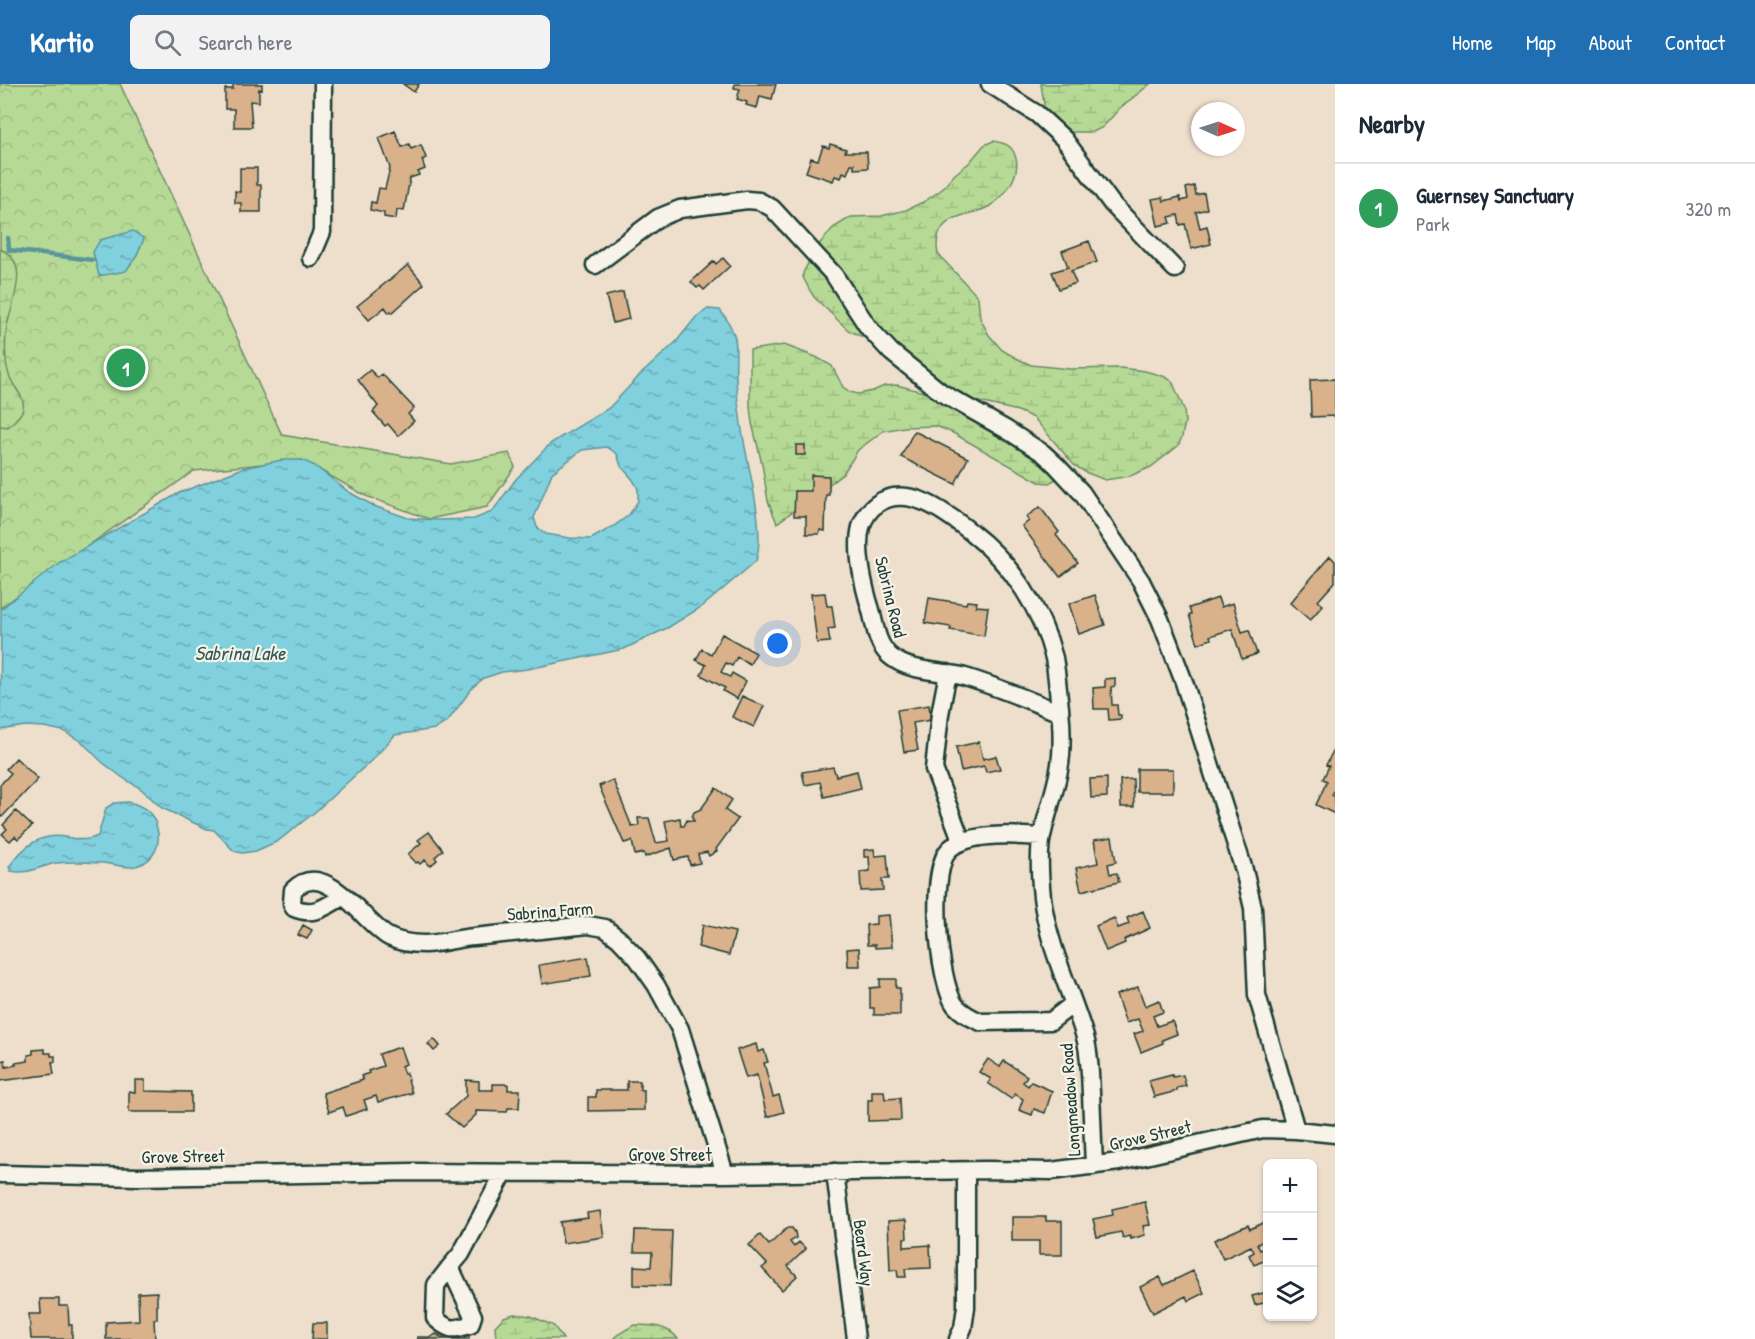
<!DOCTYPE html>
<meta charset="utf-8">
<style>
body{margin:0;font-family:"Patrick Hand",sans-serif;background:#f2f2f3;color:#1f2937}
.controls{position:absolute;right:18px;bottom:18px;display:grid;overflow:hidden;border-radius:9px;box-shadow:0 2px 4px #0004}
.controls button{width:54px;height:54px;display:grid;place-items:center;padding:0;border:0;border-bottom:2px solid #e0e1e3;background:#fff;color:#1f2937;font:30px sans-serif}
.compass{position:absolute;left:1191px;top:18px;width:54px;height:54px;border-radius:50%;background:#fff;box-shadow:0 2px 4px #0004;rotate:93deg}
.you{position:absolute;left:778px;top:560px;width:21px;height:21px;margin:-15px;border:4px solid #fff;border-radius:50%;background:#1a73e8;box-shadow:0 0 0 9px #1a73e833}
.badge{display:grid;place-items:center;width:39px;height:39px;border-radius:50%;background:#1f6fb2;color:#fff;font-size:20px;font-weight:700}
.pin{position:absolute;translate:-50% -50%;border:3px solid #fff;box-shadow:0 2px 6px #0006}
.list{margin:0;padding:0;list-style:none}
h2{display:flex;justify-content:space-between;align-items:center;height:78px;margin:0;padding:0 24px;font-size:26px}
h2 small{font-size:20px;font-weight:400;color:#747a83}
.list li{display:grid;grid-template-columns:39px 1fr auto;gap:18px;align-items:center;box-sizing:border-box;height:90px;padding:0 24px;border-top:2px solid #e0e1e3}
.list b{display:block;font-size:22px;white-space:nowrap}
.list p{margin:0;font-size:20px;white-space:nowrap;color:#747a83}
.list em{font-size:20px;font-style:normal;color:#747a83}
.icon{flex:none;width:33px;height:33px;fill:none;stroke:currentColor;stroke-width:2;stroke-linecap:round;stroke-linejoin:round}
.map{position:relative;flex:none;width:1335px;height:1255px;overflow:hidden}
header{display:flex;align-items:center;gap:36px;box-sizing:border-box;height:84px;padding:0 30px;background:#1f6fb2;color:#fff}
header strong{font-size:28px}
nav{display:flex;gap:33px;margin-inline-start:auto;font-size:21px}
.search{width:420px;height:54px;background:#f2f2f3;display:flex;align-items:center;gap:15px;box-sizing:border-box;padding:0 21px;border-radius:9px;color:#747a83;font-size:22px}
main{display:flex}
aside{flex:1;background:#fff}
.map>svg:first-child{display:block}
.forest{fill:url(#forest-crowns);stroke:#6a8c64;stroke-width:1.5}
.wetland{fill:url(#wetland-marsh);stroke:#6a8c64;stroke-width:1.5}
.water{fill:url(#water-ripples);stroke:#5a959a;stroke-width:1.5;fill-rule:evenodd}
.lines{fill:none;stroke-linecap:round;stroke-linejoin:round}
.stream{stroke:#5a959a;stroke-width:4.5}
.building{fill:#d9b18a;stroke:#1f3d34;stroke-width:1.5}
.minor-casing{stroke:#1f3d34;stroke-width:21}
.minor{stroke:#f7f3e8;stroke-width:16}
.labels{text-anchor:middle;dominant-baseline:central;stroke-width:4.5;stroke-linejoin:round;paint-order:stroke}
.street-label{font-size:18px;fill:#1f3d34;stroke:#f7f3e8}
.water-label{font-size:20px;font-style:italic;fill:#335a56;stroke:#f7f3e8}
</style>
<header>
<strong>Kartio</strong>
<div class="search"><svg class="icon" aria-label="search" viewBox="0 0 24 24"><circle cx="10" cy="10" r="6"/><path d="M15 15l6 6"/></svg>Search here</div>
<nav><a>Home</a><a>Map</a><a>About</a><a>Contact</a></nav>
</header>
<main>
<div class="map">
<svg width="1335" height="1255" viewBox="0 0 1335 1255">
<defs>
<pattern id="forest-crowns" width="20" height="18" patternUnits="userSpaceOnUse" patternTransform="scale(1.5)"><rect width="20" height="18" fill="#b6da95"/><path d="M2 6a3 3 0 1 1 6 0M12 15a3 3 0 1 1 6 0" fill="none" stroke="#9cbc81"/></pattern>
<pattern id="wetland-marsh" width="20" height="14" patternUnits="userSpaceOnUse" patternTransform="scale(1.5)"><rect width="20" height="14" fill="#b6da95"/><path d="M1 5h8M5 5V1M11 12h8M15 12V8" fill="none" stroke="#9cbc81"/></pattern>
<pattern id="water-ripples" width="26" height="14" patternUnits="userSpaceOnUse" patternTransform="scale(1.5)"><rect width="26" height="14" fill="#81d0de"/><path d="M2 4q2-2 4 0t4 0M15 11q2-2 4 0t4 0" fill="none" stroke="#69aab5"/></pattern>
</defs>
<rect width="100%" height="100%" fill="#eedfcc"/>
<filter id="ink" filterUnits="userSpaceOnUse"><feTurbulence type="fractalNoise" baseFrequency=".0167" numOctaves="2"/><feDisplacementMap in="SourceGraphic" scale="12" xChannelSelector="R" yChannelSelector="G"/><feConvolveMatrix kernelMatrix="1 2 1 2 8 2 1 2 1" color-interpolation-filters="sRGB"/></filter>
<g filter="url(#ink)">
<!-- forest -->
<path class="forest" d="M0 0H120L282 351 451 380 509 369 515 383 487 423 429 435 366 412 302 376 194 387 0 524Z"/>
<!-- wetland -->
<path class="wetland" d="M1041 0H1150L1120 24 1103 43 1093 48H1061L1041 35 1044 20Z
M993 57C1003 59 1011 60 1015 71 1022 89 1006 112 990 122 975 131 955 129 943 143 937 151 936 161 938 170L978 213 980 234 989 251 1002 266 1016 274 1031 281 1070 285 1120 284 1145 287 1163 292 1172 297 1184 325 1185 338 1182 353 1178 362 1151 383 1130 392 1105 396 1085 388 1074 381 1034 334 1018 327 971 316 920 288 873 258 848 246 814 213 809 205 803 193V189L816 164 833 144 851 133 881 132 906 126 925 117 941 106 955 90 969 79 984 61Z
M0 165C34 179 9 222 6 249 5 262 5 279 9 291 12 302 26 313 23 325 21 332 13 338 8 343L0 342Z
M784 261 816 273 832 282 843 303 850 308 858 310 873 307 884 302 897 301 927 309 945 320 1030 358 1055 387 1056 395 1049 399 1039 398 953 349 936 342 904 343 883 347 858 366 843 390 777 439 768 417 762 380 752 339 750 323V266Z
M514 1230 531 1232 554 1242 563 1255H496L495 1242 504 1233Z
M634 1241C650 1241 668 1241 678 1255H613L617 1251Z"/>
<!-- water -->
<path class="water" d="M133 147 144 155 136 173 126 187 99 192 93 168 100 156Z
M708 225 720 226C727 235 732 243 735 254 737 265 735 279 736 291 736 304 738 318 740 332 744 372 767 442 756 477L703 522 669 543 624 565 528 585 502 588 484 594 473 603 447 638 435 645 395 651 374 674 315 728 278 757 256 767 242 769 234 767 214 746 207 745 162 724 140 704 123 694 102 678 81 657 63 647 44 643 25 642 0 646 1 525 60 478 179 409 243 384 282 376H302L315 382 349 408 374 422 408 434 438 436 474 435 492 428 516 395 551 359 609 324 639 292 676 258 696 233ZM607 363 617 370 621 382 633 396 638 405V417L629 431 614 442 591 455 570 454 546 450 537 443 534 434 552 389 582 366Z
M128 718C142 721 154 729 157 744 162 764 151 781 130 783 121 783 112 780 103 779 89 778 70 777 56 779 41 782 28 791 11 787L9 783C23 763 39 749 65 753 78 755 86 758 98 752L106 724 114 719Z"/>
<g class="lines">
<!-- stream -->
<path class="stream" d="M8 154 9 166 93 176"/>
</g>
<!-- building -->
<path class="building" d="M233 0H262V6L259 5V18L250 17 252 43H234V25H225V5H233Z
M403 0H419L414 8Z
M735 0H776L772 15 760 12 757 24 746 21 747 18 737 15 740 5 734 4Z
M395 47 402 63 409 60 411 65 421 61 426 74 422 76 425 85 418 88 419 91 410 94 404 127 397 126 396 135 384 133V129L370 126 371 118 376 119 379 104 385 105 390 84 379 54Z
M830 60 846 65 845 68H867L868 84 854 85V80H851L847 90 843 88 841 94 835 92 833 97 806 88 811 74 818 76 823 62 829 64Z
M240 84H257V101H261V128H241V119H235V107L240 108Z
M1194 102 1196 111 1204 109 1207 125 1196 128 1200 144 1207 142 1211 160 1191 165 1185 140 1180 141 1178 131 1169 133 1171 139 1158 142 1152 115 1163 113 1164 117 1180 113 1181 117 1188 115 1186 104Z
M1089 157 1097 178 1071 187 1076 199 1059 205 1052 188 1068 183 1062 167Z
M723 174 730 182 704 206 700 202 697 204 691 198 714 177 716 180Z
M408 181 424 200 392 229 391 227 389 229 385 223 369 236 357 222Z
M623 208 629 235 613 239 606 212Z
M370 286 378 294 382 290 414 324 408 330 414 337 398 352 388 340 385 342 373 328 378 322 358 296Z
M1335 295V332L1311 333 1310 296Z
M914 347 968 374 955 400 901 373Z
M796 361H805V371H796Z
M811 391 829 392V411H826L825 447 820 446 819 450H806V432H794L795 407H811Z
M1040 423 1059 448 1056 451 1078 479 1060 493 1022 442 1029 437 1026 433Z
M1330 472 1335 477V498L1318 517 1323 521 1310 536 1290 519Z
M825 509 827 522H832L835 544 828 545 830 558 817 559 811 510Z
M1095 511 1105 541 1079 550 1069 520Z
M929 514 966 520 967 517 977 518 976 522 988 523 984 552 950 546 951 543 925 539Z
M1218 514 1221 523 1233 519 1242 548 1249 546 1257 570 1242 575 1232 545 1210 552 1211 555 1198 560 1189 531 1191 530 1189 524Z
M722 550 756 569 750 580 737 573 732 582 726 579 721 588 730 593 732 589 746 597 737 615 723 607 725 604 701 591 706 581 696 576 702 565 711 570Z
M1115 594V602L1111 603 1112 621H1117L1118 631H1121V635L1109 636 1108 625H1094L1093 604 1105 603V595Z
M742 612 764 622 754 643 732 633Z
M929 621 931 636 913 639 918 666 904 668 897 626Z
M979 658 983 675 996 672 1000 685 986 688 984 682 961 687 956 663Z
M1335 663V705L1332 711 1335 713V730L1316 721 1327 697 1323 695 1329 682 1326 681Z
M16 674 38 695 2 733 0 731V701L11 689 6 685Z
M833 683 836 692 857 687 861 704 824 713 820 698 805 701 802 688Z
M1137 685H1173V708H1137Z
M1107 694V713L1091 714 1090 695Z
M1133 695 1134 723H1121L1120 696Z
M613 696 632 743 639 742 638 734H649L656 759 669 757 665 737 680 734 681 742H684L687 736 694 737 692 733 694 728 701 725 716 704 732 716 725 726 738 735 716 765 717 767 709 772 707 768 698 770 700 779 690 781 688 773 674 776 671 764 645 773 644 769 635 771 632 757 624 759 599 702Z
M16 727 32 742 18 755 15 752 10 757 2 750 7 745 3 741Z
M429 748 443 766 435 773 437 776 430 782 425 776 420 780 418 778 416 779 408 770 421 759 418 756Z
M1112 753 1116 778 1108 780 1110 790 1117 789 1119 798 1081 807 1076 784 1098 779 1094 756Z
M874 765 875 772 887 771 889 795H882L883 806 861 807 860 788 870 787 869 773H864V766Z
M1143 827 1150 844 1124 856 1125 859 1106 867 1096 842 1114 834 1118 844 1129 840 1127 834Z
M889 831 892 863 875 864V861H867L866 841 876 840V832Z
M303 841 312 846 307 855 298 851Z
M703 841 735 848 729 871 698 863Z
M859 864 860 882H848L847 865Z
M588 873 591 892 542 900 539 881Z
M880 895H896V904H900V931H874V924H870V904L880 903Z
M1138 903 1145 922 1159 916 1163 928 1153 932 1157 942 1172 937 1177 950 1162 956 1163 959 1141 968 1134 950 1143 947 1138 935 1126 939 1116 911Z
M434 955 440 962 434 967 428 960Z
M756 960 758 968 764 966 768 978 764 979 773 1013 779 1011 784 1028 767 1033 757 991 746 994 737 966Z
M400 963 406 980 401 982 404 990 406 989 412 1009 378 1018 376 1012 364 1016 367 1025 346 1032 343 1023 329 1028 323 1009 363 996 361 992 369 989 368 987 383 982 379 970Z
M45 965V969H51V972H55V978H52L54 990 0 997V977L5 976 6 983 16 981 15 979 28 977V971L33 970V966Z
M988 975 1000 983 1004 977 1027 992 1023 998 1028 1002 1031 998 1052 1007 1045 1029 1034 1025 1032 1031 1019 1026 1023 1015 1015 1010 1011 1015 988 999 991 995 979 988Z
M1172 991 1173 993 1183 991 1186 1002 1177 1004V1007L1154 1013 1149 997Z
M135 996H145V1007L191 1008V1028H129V1007L135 1008Z
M466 996 479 997V1006H493V1000H508V1006H520L519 1024H508L507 1028 476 1027V1031L462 1044 446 1030 466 1012Z
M627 997H640V1006H644V1026L588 1027V1013H596V1006H627Z
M872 1007H884L885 1015 900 1014 901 1036 868 1037V1016H872Z
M1145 1118 1150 1141 1143 1142 1145 1151 1131 1155 1130 1152 1123 1154 1121 1148 1097 1153 1093 1135 1113 1131 1112 1125Z
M600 1127 604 1153 563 1159 560 1138 588 1134 587 1129Z
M1012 1133H1046V1137H1062V1171H1039V1157H1012Z
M906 1136 907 1154H904V1163L930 1161 931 1184 905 1185 906 1193H898L897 1186H890L888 1137Z
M1268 1137V1155L1257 1160 1260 1166 1265 1164 1268 1175 1254 1181 1249 1171 1254 1168 1251 1162 1223 1175 1214 1156 1248 1141 1250 1145Z
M787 1144H792L795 1148 796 1154 790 1158 794 1163 799 1158 806 1165 788 1182 797 1192 782 1206 762 1184 767 1180 749 1161 760 1151 769 1161Z
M635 1146 672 1147 670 1202 634 1201V1182L651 1183 652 1168H634Z
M1193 1187 1204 1209 1188 1217 1186 1212 1153 1229 1140 1203 1160 1193 1164 1201Z
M157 1208V1235H154L155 1255H106V1238L139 1236 138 1209Z
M1267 1208 1268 1218 1255 1221 1252 1212Z
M40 1215H59V1222H68L69 1241H72V1255H31L29 1230H41Z
M313 1239H327V1255H312Z
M436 1250 441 1253 460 1254 461 1250H469V1255H417V1253H431Z"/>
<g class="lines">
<!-- minor casing -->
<g class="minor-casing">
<path id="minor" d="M990 0 1037 30 1064 55 1112 120 1175 185
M311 174 322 148 323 0
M595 181 658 134 680 125 747 116 759 117 772 124 834 191 868 243 891 268 942 309 1007 346 1043 369 1057 382 1082 409 1141 497 1160 535 1184 598 1244 786 1253 824 1257 911 1296 1046
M948 589 940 630 934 685 962 758
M1060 629C1029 616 998 603 965 593 941 586 910 589 890 572 877 561 875 542 871 526 864 504 855 466 861 443 864 434 870 425 877 420 908 398 948 430 972 449 1011 479 1042 526 1054 574 1057 591 1058 608 1060 624 1062 645 1063 666 1059 686 1055 708 1047 729 1042 752 1038 770 1040 794 1042 813 1048 862 1071 907 1085 953 1090 971 1090 991 1091 1009 1092 1034 1093 1058 1094 1082
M1042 753C1016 751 974 748 952 763 927 780 938 897 955 921 962 929 971 934 981 938L1051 937 1073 920
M344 812C326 822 315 833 294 824L292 819 293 806C326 773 363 839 389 853 399 858 412 860 424 860 441 860 457 854 474 853 512 849 550 845 588 841L605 844 619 855 637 874 656 901 680 945 725 1090
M835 1088 856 1255
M0 1090 139 1093 412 1088 725 1090 986 1086 1051 1087 1119 1078 1263 1045 1296 1046 1335 1050
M450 1183 436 1201 435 1234C449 1247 453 1246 470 1241L473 1232 450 1183 461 1170 504 1089
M958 1255 963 1244 966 1223V1087"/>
</g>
<!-- minor -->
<use href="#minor" class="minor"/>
</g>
</g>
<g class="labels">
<!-- street labels -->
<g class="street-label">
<text transform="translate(891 513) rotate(76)">Sabrina Road</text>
<text transform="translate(550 827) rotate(-4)">Sabrina Farm</text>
<text transform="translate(1070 1016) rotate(-94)">Longmeadow Road</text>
<text transform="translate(1150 1051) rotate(-13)">Grove Street</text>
<text x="670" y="1070">Grove Street</text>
<text transform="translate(183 1072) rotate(-1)">Grove Street</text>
<text transform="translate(864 1169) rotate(83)">Beard Way</text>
</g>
<!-- water labels -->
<g class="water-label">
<text x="240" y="568">Sabrina Lake</text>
</g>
</g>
</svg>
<div class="controls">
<button>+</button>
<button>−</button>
<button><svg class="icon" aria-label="layers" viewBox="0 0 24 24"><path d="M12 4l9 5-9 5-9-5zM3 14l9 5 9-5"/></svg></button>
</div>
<svg class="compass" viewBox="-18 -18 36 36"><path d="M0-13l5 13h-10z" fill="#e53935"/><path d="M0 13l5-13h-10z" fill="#747a83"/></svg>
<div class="you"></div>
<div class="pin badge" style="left:126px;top:284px;background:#2e9e5b">1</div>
</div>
<aside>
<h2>Nearby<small></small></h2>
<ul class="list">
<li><span class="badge" style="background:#2e9e5b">1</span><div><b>Guernsey Sanctuary</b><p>Park</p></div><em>320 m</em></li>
</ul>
</aside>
</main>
